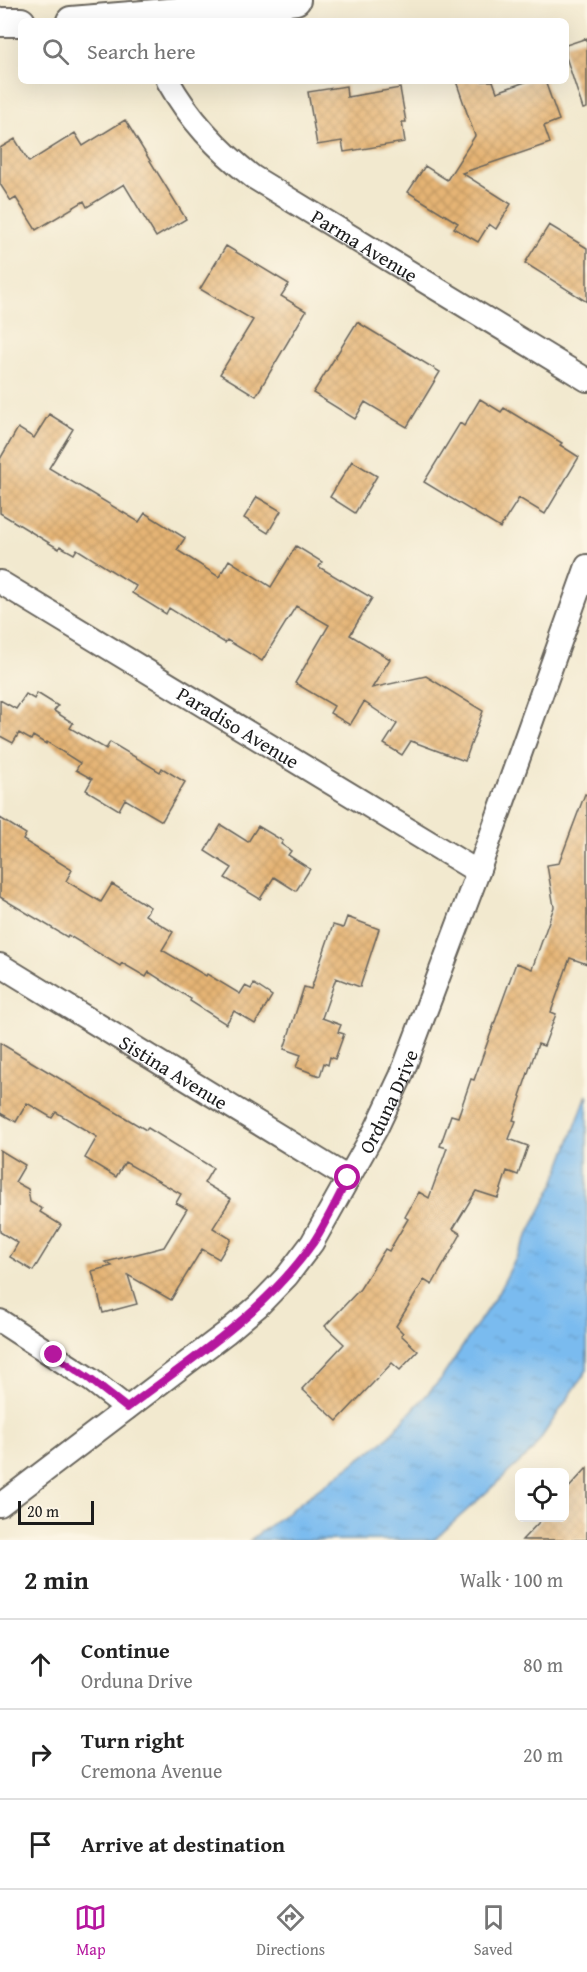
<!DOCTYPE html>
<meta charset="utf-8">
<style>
body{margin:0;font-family:"Gentium Book Plus",serif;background:#f6f6f6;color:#222}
.controls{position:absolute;right:18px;bottom:18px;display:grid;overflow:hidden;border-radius:9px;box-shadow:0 6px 24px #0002}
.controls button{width:54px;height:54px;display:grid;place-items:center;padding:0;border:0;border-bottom:2px solid #e0e0e0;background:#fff;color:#222;font:30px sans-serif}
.scale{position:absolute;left:18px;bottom:15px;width:76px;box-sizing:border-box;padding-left:6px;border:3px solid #1c1c1c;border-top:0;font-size:16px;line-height:21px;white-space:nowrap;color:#1c1c1c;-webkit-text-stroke:4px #fcf5e5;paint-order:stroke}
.stop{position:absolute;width:18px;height:18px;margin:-14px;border:4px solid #b5179e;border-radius:50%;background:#fff}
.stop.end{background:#b5179e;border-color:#fff;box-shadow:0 2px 6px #0008}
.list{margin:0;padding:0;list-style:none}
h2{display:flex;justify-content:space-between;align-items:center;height:78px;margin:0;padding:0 24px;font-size:26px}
h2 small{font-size:20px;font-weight:400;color:#767676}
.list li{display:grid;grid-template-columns:39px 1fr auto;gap:18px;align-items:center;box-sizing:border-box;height:90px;padding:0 24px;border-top:2px solid #e0e0e0}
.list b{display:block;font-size:22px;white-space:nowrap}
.list p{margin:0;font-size:20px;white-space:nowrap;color:#767676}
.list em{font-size:20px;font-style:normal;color:#767676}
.icon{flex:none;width:33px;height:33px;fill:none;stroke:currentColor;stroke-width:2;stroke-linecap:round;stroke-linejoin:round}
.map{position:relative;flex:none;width:587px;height:1540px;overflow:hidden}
.search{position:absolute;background:#fff;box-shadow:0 6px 24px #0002;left:18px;right:18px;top:18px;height:66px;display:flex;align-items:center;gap:15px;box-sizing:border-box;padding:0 21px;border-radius:9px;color:#767676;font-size:22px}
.sheet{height:348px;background:#fff}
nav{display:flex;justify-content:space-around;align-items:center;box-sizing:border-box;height:84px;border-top:2px solid #e0e0e0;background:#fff;font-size:16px;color:#767676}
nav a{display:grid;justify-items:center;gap:3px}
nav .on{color:#b5179e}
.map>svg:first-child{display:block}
.water{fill:url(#water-ripples);stroke:#4b6c86;stroke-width:1.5}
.building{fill:url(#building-cross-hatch)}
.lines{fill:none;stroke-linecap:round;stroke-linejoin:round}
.minor-casing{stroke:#67645b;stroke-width:26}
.tertiary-casing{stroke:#67645b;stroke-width:32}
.minor{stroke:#fff;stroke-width:22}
.tertiary{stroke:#fff;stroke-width:28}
.route{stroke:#b5179e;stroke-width:8}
.labels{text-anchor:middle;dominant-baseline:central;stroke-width:5;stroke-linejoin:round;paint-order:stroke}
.street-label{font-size:20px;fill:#1c1c1c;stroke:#fcf5e5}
</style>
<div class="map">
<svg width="587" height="1540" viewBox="0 0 587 1540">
<defs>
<pattern id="water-ripples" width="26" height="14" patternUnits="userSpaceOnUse" patternTransform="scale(1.5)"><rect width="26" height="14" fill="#7abbef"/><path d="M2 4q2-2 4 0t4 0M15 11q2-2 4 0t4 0" fill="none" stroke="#69a0cc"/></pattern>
<pattern id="building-cross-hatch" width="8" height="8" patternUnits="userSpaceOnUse" patternTransform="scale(1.5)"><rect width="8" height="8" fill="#e5b474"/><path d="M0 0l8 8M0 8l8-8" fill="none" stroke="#c49a64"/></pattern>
</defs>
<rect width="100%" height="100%" fill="#fcf5e5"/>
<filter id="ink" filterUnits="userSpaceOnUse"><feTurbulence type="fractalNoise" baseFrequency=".0167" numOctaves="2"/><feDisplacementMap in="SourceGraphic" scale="12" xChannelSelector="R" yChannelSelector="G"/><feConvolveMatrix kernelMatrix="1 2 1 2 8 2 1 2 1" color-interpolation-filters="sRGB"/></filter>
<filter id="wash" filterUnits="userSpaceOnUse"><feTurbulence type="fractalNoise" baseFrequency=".008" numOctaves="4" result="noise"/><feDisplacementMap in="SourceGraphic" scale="24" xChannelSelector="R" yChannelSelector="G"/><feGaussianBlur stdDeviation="1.35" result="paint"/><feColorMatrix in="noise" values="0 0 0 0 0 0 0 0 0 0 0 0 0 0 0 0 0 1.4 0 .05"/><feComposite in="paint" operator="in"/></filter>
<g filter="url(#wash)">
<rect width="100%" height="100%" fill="#f2e9cf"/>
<!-- water -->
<path class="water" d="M587 1095V1370L533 1450 434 1540H250L385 1440 441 1379 498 1293 553 1186Z"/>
<g id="blocks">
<!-- building -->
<path class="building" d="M587 38V108L583 109 566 57V45Z
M456 81H493L497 92 528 81H545L559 120 544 126 550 143 462 173 511 204 496 229 489 224 478 242 454 228 458 223 408 192 425 166 447 180 475 136Z
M346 86 347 97 400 88 406 122H402L405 142 344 152 342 141 317 145 308 92Z
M125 120 186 219 156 237 124 184 87 207 84 201 36 230 16 198 11 201 0 184V148L15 139 29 162 75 133 83 146Z
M549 225 587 248V302L525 263Z
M226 246 289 284 281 296 306 311 256 396 220 374 253 320 200 289Z
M357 322 440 372 407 427 365 402 355 419 313 393Z
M480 399 501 412 504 408 562 443 560 445 579 457 545 514 519 498 500 528 424 482 460 423 464 426Z
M49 414 73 429 49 468 139 522 145 513 185 538 177 550 219 577 229 560 271 587 296 546 322 562 319 567 372 598 350 635 390 659 372 688 426 676 483 711 465 761 411 741 402 755 384 744 397 724 364 702 350 725 330 713 334 706 295 683 329 625 296 606 262 661 227 640 225 643 169 608 166 614 132 593 136 586 77 549 74 554 60 546 59 549 0 513V459L18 428 34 438Z
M352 461 377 476 355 513 330 497Z
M257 497 281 511 268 533 244 518Z
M37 693 58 706 54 711 73 723 70 728 106 749 110 742 160 772 162 768 185 782 162 821 125 799 119 810 86 790 92 779 76 770 80 763 47 742 46 744 33 736 31 740 19 733 13 743 0 736V700L16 709 26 694 34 699Z
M585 794 587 795V964L570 958 551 1012 556 1014 544 1046 538 1044 520 1096 521 1097 513 1120 516 1121 509 1139 528 1146 518 1175 507 1171 498 1198 476 1191 453 1229 461 1234 432 1285 424 1280 396 1326 403 1333 401 1335 418 1351 400 1370 392 1363 337 1421 302 1389 344 1344 325 1326 360 1289 385 1249 389 1251 408 1219 405 1217 419 1192 429 1198 447 1148 440 1146 451 1115 458 1117 471 1079 474 1080 516 963 532 969 554 907 547 865 559 863Z
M0 818 26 834 23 840 72 870 66 881 101 902 112 884 150 907 145 915 173 932 162 950 206 976 207 974 240 994 245 986 251 989 254 984 272 996 255 1024 234 1011 226 1024 190 1001 191 999 149 972 146 977 122 963 120 966 68 935 67 937 0 897Z
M221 825 248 842 258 826 283 841 281 844 291 851 288 855 310 869 296 891 274 877 260 899 225 878 232 868 205 851Z
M347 917 379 929 360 987 336 978 322 1018 341 1025 338 1032 344 1034 335 1059 330 1057 328 1065 324 1063 320 1076 296 1067 301 1055 284 1049 304 987 311 989 333 925 343 928Z
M0 1043 146 1130 148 1128 213 1168 204 1183 231 1199 213 1228 231 1239 219 1259 202 1249 171 1300 128 1275 137 1304 103 1313 92 1271 112 1266 106 1262 164 1247 187 1209 176 1203 181 1194 125 1162 116 1177 85 1158 97 1137 56 1112 52 1118 27 1103 16 1122 0 1113Z
M0 1150 25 1165 15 1182 28 1189 30 1202 42 1209 40 1212 61 1225 33 1271 10 1257 18 1243 0 1232Z
M587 1468V1540H522L543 1518H564V1493Z"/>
</g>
</g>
<g filter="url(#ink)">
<use href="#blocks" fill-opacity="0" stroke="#67645b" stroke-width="1.5"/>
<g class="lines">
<!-- minor casing -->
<g class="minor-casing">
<g id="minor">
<path id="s1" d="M168 81C190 120 218 150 253 177L587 380"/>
<path id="s2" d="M0 582 478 872"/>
<path id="s3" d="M0 965 348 1178"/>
<path d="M0 1321 91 1380 127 1408"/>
<path id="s4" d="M0 1505 226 1333 258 1306 287 1276 312 1243 376 1129 401 1076 478 872 587 566"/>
</g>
</g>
<!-- tertiary casing -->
<g class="tertiary-casing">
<path id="tertiary" d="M71 21 240 7 296 0
M0 22H21"/>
</g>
<!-- minor -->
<use href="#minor" class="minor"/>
<!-- tertiary -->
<use href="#tertiary" class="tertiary"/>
</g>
</g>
<g class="lines" filter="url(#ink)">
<!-- route -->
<path class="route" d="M54 1355 91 1380 127 1408C193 1358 265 1312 313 1243 326 1223 337 1200 348 1178"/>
</g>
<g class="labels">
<!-- street labels -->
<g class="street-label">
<text stroke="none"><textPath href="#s1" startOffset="260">Parma Avenue</textPath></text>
<text stroke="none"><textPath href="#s2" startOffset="279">Paradiso Avenue</textPath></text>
<text stroke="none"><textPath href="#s3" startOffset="204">Sistina Avenue</textPath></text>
<text stroke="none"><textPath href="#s4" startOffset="570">Orduna Drive</textPath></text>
</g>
</g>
</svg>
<div class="controls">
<button><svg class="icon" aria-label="locate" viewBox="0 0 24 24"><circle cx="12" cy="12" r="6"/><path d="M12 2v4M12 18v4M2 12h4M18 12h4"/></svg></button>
</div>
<div class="scale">20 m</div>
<div class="stop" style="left:348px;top:1178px"></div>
<div class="stop end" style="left:54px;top:1355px"></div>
<div class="search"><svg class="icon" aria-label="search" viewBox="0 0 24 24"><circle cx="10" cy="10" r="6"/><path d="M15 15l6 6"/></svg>Search here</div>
</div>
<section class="sheet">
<h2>2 min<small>Walk · 100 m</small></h2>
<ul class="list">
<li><svg class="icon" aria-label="ahead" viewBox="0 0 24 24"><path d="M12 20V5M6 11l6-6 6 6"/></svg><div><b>Continue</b><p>Orduna Drive</p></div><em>80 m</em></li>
<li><svg class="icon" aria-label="right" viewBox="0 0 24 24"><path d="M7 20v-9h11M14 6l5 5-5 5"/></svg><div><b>Turn right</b><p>Cremona Avenue</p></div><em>20 m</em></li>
<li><svg class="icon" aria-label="arrive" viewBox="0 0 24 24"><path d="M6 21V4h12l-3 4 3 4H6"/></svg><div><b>Arrive at destination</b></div></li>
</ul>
</section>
<nav>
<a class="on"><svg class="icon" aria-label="map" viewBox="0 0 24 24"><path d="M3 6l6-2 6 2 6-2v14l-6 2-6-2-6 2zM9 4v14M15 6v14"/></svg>Map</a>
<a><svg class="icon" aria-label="directions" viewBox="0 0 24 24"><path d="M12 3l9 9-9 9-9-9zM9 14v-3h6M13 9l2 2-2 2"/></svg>Directions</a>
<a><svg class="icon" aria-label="saved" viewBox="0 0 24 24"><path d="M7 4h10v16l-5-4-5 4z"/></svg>Saved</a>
</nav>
